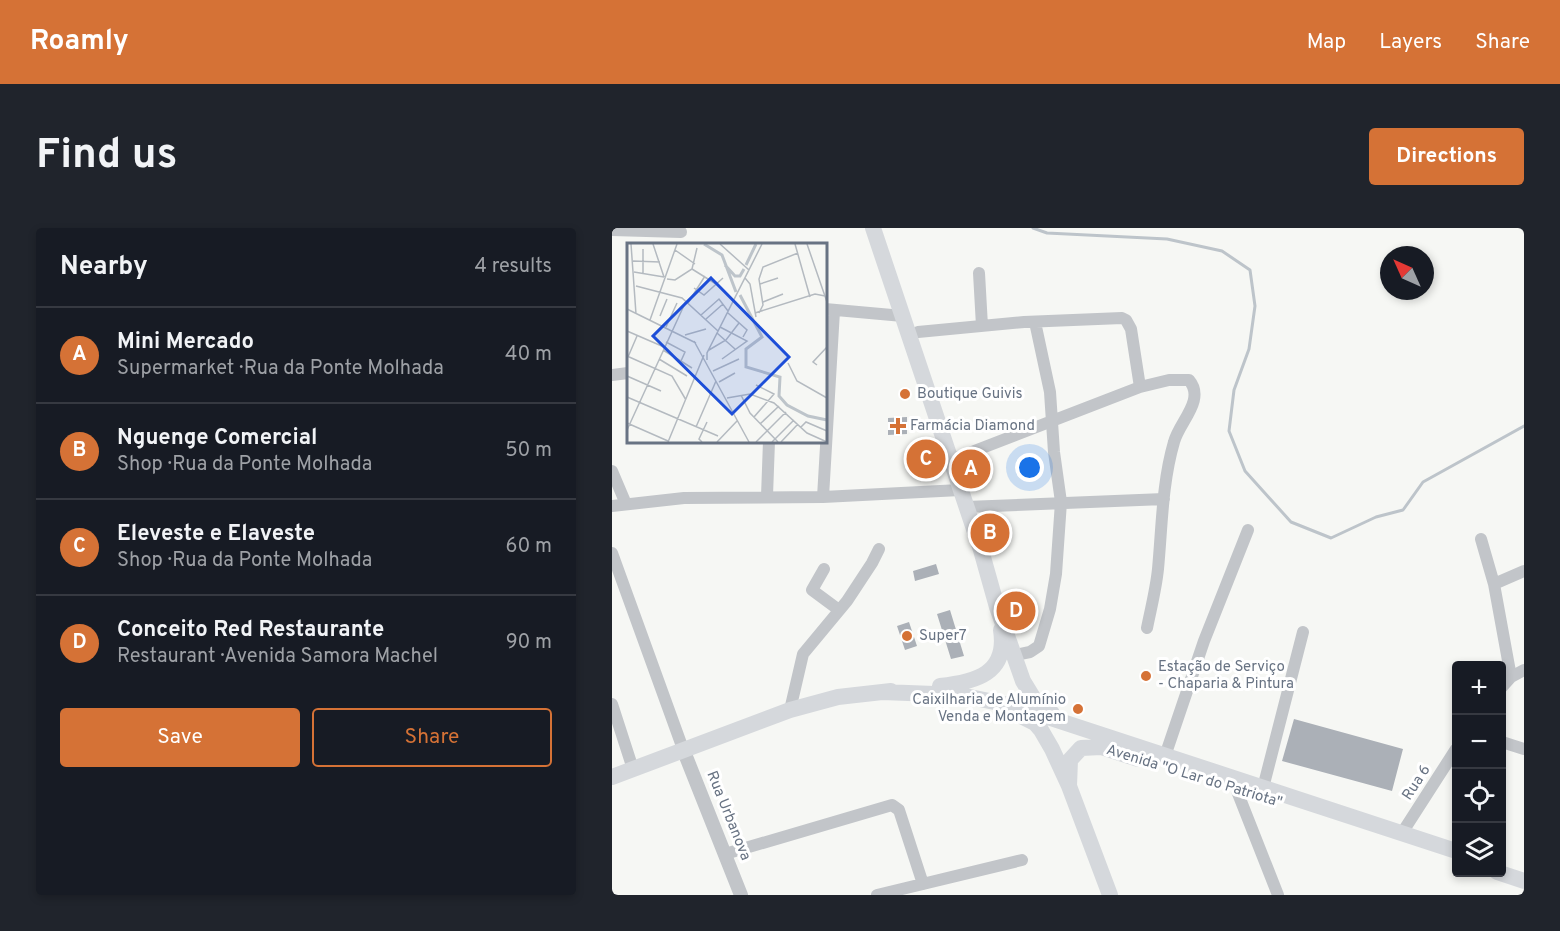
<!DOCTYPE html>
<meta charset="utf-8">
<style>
body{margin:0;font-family:Overpass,sans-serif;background:#20242c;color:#f1f3f6}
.controls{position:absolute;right:18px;bottom:18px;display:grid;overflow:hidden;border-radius:6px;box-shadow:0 3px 9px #0003}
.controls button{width:54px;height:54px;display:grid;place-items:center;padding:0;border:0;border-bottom:2px solid #363941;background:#171b24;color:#f1f3f6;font:30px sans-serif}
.compass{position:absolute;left:768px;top:18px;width:54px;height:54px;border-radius:50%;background:#171b24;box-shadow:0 3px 9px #0003;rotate:315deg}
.you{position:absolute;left:418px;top:240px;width:21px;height:21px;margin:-15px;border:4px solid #fff;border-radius:50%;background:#1a73e8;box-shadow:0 0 0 9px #1a73e833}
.badge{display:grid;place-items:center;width:39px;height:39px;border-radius:50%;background:#d57236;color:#fff;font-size:20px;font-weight:700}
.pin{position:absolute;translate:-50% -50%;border:3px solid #fff;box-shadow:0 2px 6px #0006}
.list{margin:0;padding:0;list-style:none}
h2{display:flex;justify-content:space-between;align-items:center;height:78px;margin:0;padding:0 24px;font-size:26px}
h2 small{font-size:20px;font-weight:400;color:#9ea1a6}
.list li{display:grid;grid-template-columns:39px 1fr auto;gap:18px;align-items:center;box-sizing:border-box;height:96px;padding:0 24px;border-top:2px solid #363941}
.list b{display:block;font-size:22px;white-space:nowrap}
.list p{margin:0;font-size:20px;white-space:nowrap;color:#9ea1a6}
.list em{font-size:20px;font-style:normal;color:#9ea1a6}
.actions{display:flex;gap:12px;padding:18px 24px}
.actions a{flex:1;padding:14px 0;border:2px solid #d57236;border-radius:6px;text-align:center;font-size:21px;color:#d57236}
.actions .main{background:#d57236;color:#fff}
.icon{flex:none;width:33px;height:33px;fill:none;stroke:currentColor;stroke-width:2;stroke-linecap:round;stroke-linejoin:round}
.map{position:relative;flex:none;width:912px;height:667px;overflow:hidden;border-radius:6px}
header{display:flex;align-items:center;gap:36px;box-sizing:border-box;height:84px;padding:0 30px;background:#d57236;color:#fff}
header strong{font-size:28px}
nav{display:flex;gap:33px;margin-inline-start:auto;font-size:21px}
.intro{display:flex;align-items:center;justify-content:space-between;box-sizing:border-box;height:144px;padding:0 36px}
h1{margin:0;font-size:42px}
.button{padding:15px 27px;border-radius:6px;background:#d57236;color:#fff;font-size:21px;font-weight:700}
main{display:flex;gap:36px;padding:0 36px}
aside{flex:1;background:#171b24;border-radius:6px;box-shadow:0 3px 9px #0003}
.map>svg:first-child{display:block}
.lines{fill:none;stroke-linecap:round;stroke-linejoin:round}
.stream{stroke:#bdc4ca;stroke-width:3}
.building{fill:#abb0b7}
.minor{stroke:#c2c5c9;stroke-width:12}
.tertiary{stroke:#c2c5c9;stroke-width:14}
.secondary{stroke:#d5d8dc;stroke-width:16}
.poi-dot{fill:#d57236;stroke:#fff;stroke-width:2}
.labels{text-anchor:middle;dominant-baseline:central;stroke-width:6;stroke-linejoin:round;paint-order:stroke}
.poi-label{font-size:15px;fill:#687383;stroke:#fff;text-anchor:start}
.street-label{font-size:15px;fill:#687383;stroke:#fff}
.inset-river{fill:none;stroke:#bdc4ca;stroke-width:3}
.inset-road{fill:none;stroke:#b4bac0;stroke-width:1.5}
.view{fill:#1d4ed8;fill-opacity:0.15;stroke:#1d4ed8;stroke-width:3}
.inset-edge{fill:none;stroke:#687383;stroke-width:3}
</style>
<header>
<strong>Roamly</strong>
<nav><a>Map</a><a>Layers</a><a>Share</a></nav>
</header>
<div class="intro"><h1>Find us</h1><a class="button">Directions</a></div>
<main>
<aside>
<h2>Nearby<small>4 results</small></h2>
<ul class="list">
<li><span class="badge">A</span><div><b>Mini Mercado</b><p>Supermarket · Rua da Ponte Molhada</p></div><em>40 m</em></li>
<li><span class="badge">B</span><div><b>Nguenge Comercial</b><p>Shop · Rua da Ponte Molhada</p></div><em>50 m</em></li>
<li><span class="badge">C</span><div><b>Eleveste e Elaveste</b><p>Shop · Rua da Ponte Molhada</p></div><em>60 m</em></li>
<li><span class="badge">D</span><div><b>Conceito Red Restaurante</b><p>Restaurant · Avenida Samora Machel</p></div><em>90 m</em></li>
</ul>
<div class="actions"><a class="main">Save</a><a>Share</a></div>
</aside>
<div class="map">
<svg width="912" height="667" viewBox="0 0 912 667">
<rect width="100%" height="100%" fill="#f6f7f4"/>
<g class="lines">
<!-- stream -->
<path class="stream" d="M421 0 435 5 555 11 610 23 638 42 643 78 637 121 622 162 617 203 633 243 679 294 719 310 764 289 791 282 811 254 912 198"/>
</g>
<!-- building -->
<path class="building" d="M295 189V206L276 207V190Z
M324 336 327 346 303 353 301 343Z
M338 382 352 428 339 431 325 386Z
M297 394 305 418 293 422 285 398Z
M682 491 791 521 780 563 670 533Z"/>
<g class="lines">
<!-- minor -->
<path class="minor" d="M0 2 69 4
M367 45 370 98
M213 81 291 88
M306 104 412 94 510 90 514 92 519 101 528 159
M0 147 16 145
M339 232 528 159 557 152H577C594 172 567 194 562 214 550 255 550 299 546 341 544 361 539 380 535 400
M0 243 14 276
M155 268 157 213
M211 269 222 83
M0 278 72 270 211 269 348 262
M354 279 552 271
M869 311 882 356 899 449
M0 325 71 521
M212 341 200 362 227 382
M882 356 912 343
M403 427 418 424 427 418 438 381 444 346 449 274 442 224 438 164 423 94
M890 459 899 449 912 442
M0 476 21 541
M178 482 191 426 235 373 260 335 267 321
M890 514 912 521
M553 528 592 413 636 302
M651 560 691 404
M625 563 666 667
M790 605 844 521
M113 626 280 577 287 582 311 656
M265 667 410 632"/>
<!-- tertiary -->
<path class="tertiary" d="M71 521 129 667"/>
<!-- secondary -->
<path class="secondary" d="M261 0 369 322 385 379 411 453 425 476 440 485
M328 458C363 454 396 446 389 402
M270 464 348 467 402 478 844 623
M407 487 423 495 429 502 440 521 457 558 498 667
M0 549 178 482 226 469 279 463
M457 558 458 532 469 520 489 519 526 531
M885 644 912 653"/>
</g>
<!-- markers -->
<g class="poi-dot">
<circle cx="293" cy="166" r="6"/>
<path d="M283 189h6v6h6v6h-6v6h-6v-6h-6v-6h6z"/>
<circle cx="295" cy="408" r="6"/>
<circle cx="534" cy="448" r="6"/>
<circle cx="466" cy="481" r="6"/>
</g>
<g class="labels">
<!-- poi labels -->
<g class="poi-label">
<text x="305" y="166">Boutique Guivis</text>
<text x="298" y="198">Farmácia Diamond</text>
<text x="307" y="408">Super7</text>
<text x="546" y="439">Estação de Serviço<tspan x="546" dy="17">- Chaparia &amp; Pintura</tspan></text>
<text x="454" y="472" text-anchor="end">Caixilharia de Alumínio<tspan x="454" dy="17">Venda e Montagem</tspan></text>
</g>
<!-- street labels -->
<g class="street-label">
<text transform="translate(582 549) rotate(17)">Avenida "O Lar do Patriota"</text>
<text transform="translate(805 555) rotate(-57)">Rua 6</text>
<text transform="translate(116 588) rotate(68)">Rua Urbanova</text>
</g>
</g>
<!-- overview -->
<g transform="translate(15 15)">
<rect width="200" height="200" fill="#f6f7f4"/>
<path class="inset-river" d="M77 1 95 12 109 49M98 22 108 33H113L117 26M119 22 129 1M113 52 135 94 119 106V124L153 134 152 153 160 162 181 173 200 177"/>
<path class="inset-road" d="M4 1 9 71M26 1 37 34M93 1 122 27M168 1 183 54M180 1 200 59M16 6V30M48 7 68 21M6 18 33 19M65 26 89 41M7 29 37 34M118 35 123 41 129 74M40 36 48 37 65 26 70 5M133 41 151 35M9 43 55 55 91 88M67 45 77 52 96 35M136 59 156 51M61 60 78 33M0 66 69 100M101 70 120 87 116 94M128 70 188 51 198 53M132 70 136 62 132 36 136 24 171 10M74 72 92 56 101 68M33 73 40 56M79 76 96 61M23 77 50 1M39 84 50 60M93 84 120 98 95 116M0 88 37 104M90 90 108 106M58 92 79 86M67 98 122 199M39 99 58 109 54 118M36 107 65 125M82 107 99 97 112 80M0 113 45 133 59 157M1 114 10 93M32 116 60 133M80 117V110L135 1M161 120 170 138 200 155M190 122 186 119 200 104M86 128 112 116M0 133 34 148M92 139 108 130M114 152 123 170 151 199M0 154 91 193M100 155 123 151 147 160 180 190 200 199M127 174 147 151 129 142M0 180 41 198M133 181 152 163M69 184 89 138M174 184 179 179 200 188M0 187 59 58M41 199 77 112M75 199 72 196 80 179M90 199 110 178M129 199 159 169M145 199 167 177M154 199 171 181"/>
<path class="view" d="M84 35 162 114 105 171 26 93Z"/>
<rect width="200" height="200" class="inset-edge"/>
</g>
</svg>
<div class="controls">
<button>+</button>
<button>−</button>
<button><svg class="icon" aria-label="locate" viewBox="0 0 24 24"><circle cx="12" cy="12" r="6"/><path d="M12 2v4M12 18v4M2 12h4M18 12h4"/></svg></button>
<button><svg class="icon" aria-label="layers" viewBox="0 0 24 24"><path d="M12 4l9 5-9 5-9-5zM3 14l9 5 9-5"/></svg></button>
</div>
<svg class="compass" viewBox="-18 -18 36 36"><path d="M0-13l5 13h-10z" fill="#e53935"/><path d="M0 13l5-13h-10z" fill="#9ea1a6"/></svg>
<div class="you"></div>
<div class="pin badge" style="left:359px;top:241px">A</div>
<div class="pin badge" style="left:378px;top:305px">B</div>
<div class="pin badge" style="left:314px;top:231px">C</div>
<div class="pin badge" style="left:404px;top:383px">D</div>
</div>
</main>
